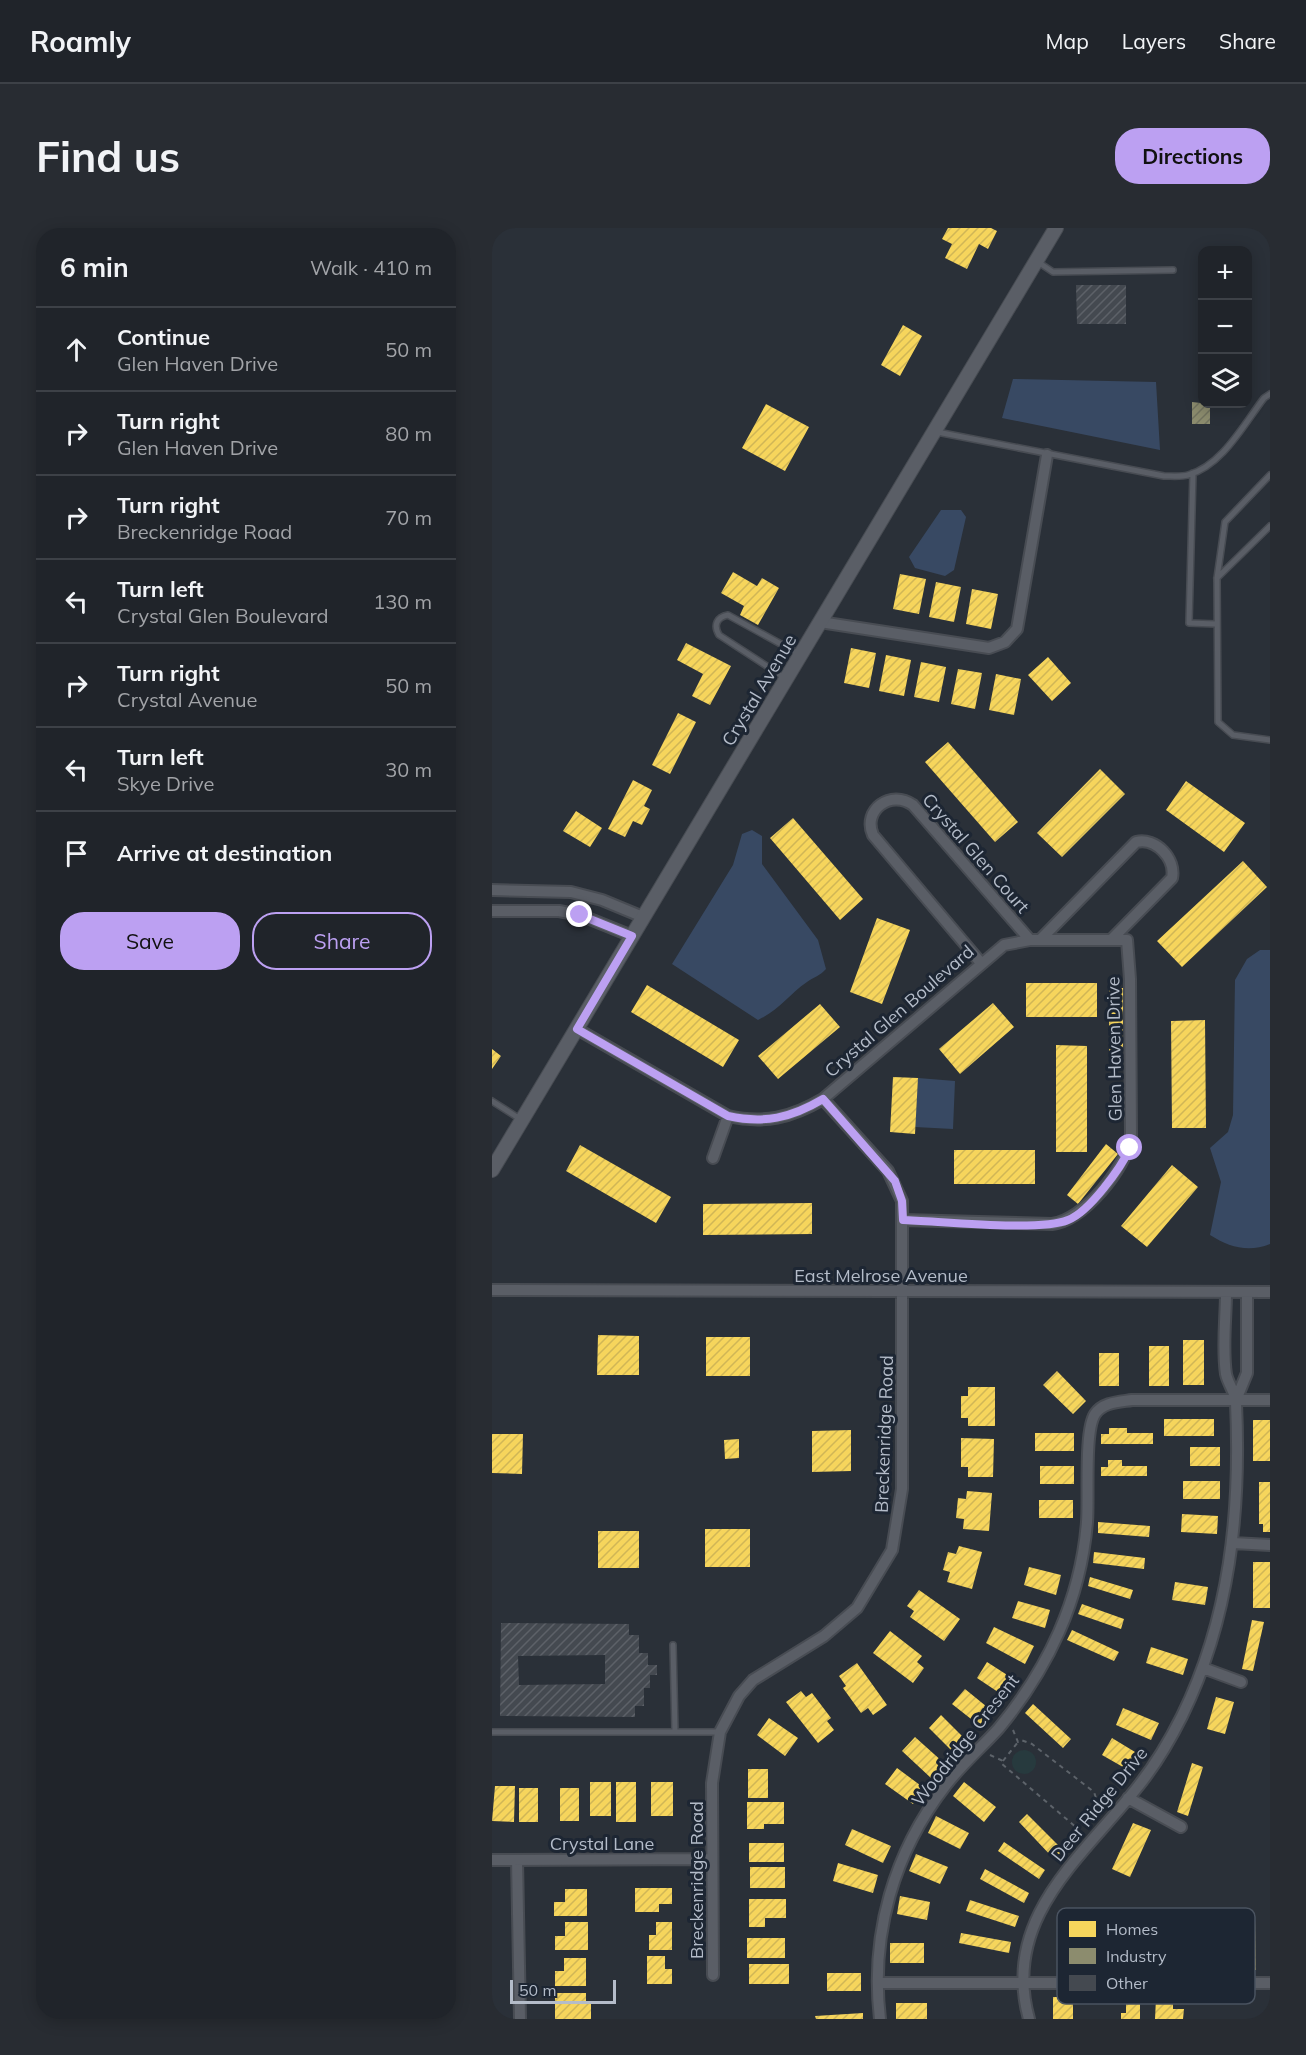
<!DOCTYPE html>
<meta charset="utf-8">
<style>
body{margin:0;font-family:Mulish,sans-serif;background:#282c32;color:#f1f3f6}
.controls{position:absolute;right:18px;top:18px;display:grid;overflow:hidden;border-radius:12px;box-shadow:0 3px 15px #0003}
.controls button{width:54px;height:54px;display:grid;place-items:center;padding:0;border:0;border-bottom:2px solid #3d4147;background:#20242a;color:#f1f3f6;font:30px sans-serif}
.scale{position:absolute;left:18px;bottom:15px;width:106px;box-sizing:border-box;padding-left:6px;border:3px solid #b4bcc9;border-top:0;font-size:16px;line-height:21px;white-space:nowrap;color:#b4bcc9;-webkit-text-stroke:4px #1d2633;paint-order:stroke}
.stop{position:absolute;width:18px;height:18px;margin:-14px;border:4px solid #bca0f2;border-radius:50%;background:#fff}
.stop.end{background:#bca0f2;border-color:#fff;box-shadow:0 2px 6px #0008}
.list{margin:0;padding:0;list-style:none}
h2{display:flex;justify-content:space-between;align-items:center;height:78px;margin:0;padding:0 24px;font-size:26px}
h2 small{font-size:20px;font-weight:400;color:#a2a4a8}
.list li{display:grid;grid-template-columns:39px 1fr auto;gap:18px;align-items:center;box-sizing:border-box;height:84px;padding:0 24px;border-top:2px solid #3d4147}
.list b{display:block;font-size:22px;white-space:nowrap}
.list p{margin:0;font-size:20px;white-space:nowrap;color:#a2a4a8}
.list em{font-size:20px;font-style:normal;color:#a2a4a8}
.actions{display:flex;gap:12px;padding:18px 24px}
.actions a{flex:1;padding:14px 0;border:2px solid #bca0f2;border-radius:24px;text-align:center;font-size:21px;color:#bca0f2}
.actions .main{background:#bca0f2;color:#111}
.icon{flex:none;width:33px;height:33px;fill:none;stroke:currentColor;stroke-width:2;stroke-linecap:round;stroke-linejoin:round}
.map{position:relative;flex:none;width:778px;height:1791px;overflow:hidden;border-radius:24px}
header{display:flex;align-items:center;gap:36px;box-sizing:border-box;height:84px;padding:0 30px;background:#20242a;border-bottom:2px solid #3d4147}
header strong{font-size:28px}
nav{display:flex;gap:33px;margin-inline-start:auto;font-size:21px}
.intro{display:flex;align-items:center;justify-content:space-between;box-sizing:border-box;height:144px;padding:0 36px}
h1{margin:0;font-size:42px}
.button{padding:15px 27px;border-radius:24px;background:#bca0f2;color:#111;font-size:21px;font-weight:700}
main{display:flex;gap:36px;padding:0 36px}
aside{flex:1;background:#20242a;border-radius:24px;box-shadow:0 3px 15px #0003}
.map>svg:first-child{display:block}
.green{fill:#273a3e}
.water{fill:#384963}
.homes{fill:url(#homes-hatch)}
.industry{fill:url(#industry-hatch)}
.building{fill:url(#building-hatch);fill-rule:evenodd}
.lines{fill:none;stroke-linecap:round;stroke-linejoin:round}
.service-casing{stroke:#484c53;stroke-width:8}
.minor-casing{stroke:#484c53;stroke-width:14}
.tertiary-casing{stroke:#484c53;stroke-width:16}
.path{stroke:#5d636a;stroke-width:2;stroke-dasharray:4.5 4.5;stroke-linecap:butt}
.service{stroke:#5a5e66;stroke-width:5}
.minor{stroke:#5a5e66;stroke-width:10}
.tertiary{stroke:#5a5e66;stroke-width:14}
.route{stroke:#bca0f2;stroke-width:8}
.labels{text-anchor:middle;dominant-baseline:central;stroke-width:6;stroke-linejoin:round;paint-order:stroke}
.street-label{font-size:18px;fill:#b4bcc9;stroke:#1d2633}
.key{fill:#1d2633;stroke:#4a5360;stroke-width:1.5}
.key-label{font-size:16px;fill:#b4bcc9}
</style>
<header>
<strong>Roamly</strong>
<nav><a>Map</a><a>Layers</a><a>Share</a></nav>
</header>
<div class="intro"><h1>Find us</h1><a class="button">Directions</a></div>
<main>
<aside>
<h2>6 min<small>Walk · 410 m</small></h2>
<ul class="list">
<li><svg class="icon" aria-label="ahead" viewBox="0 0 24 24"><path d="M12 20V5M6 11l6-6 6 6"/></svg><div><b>Continue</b><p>Glen Haven Drive</p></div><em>50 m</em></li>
<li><svg class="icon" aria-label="right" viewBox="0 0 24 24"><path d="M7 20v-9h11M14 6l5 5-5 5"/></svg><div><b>Turn right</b><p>Glen Haven Drive</p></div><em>80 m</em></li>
<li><svg class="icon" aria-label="right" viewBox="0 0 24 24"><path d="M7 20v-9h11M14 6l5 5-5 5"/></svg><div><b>Turn right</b><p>Breckenridge Road</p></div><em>70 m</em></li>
<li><svg class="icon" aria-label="left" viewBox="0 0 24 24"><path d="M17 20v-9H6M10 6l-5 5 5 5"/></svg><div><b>Turn left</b><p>Crystal Glen Boulevard</p></div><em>130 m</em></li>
<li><svg class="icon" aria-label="right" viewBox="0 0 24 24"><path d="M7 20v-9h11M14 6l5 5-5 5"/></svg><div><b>Turn right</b><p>Crystal Avenue</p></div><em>50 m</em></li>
<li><svg class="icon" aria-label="left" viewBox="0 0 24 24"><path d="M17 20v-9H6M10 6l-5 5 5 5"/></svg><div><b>Turn left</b><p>Skye Drive</p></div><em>30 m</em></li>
<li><svg class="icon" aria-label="arrive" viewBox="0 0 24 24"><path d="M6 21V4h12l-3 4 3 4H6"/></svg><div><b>Arrive at destination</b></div></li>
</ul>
<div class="actions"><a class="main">Save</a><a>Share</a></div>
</aside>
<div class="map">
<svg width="778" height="1791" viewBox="0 0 778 1791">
<defs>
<pattern id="homes-hatch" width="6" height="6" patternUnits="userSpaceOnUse" patternTransform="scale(1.5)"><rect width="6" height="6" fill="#f6d55c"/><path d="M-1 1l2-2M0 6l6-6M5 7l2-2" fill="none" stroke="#d0b656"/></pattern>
<pattern id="industry-hatch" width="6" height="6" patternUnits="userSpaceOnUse" patternTransform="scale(1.5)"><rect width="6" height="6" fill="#8c8c6e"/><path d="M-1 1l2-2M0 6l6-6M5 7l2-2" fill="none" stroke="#72735f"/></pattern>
<pattern id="building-hatch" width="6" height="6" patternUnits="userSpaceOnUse" patternTransform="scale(1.5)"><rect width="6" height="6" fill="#444950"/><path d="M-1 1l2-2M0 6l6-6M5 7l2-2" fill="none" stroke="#5d6168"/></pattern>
</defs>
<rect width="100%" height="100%" fill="#2a3038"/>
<!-- green -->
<path class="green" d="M520 1534a12 12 0 1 1 24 0a12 12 0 1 1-24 0Z"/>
<!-- water -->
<path class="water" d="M521 151 664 154 668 222 510 190Z
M449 282H469L474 289 462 342 453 348 423 340 417 329Z
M260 602 270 608V636L326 712 334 741C328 748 322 749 315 754 296 767 289 781 266 792L180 736 241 637 250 606Z
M768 722H778V1016C756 1025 737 1019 718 1007L729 954 718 920 736 904 741 887 743 752 755 731Z
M426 850 463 853 461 901 423 899Z"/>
<!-- homes -->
<path class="homes" d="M456 0H499L505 3 496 21 487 16 475 41 453 30 460 16 450 11Z
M411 97 430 108 408 148 389 137Z
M274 176 317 199 293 243 250 220Z
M241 344 265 358 270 350 287 360 266 397 248 387 252 378 229 365Z
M408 346 434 351 427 386 401 381Z
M444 354 469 359 462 394 437 389Z
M480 361 506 366 499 401 474 396Z
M194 415 239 438 218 477 200 468 211 446 185 432Z
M359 420 384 425 377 460 352 455Z
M394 427 419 432 412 468 387 463Z
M556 429 579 455 560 473 536 447Z
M429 434 454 439 447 474 422 469Z
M466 441 490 445 483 481 459 476Z
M504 446 529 451 522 487 497 482Z
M186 485 204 494 178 546 160 537Z
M456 514 526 594 503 614 433 534Z
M608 541 633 566 570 629 545 605Z
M141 552 160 562 152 578 158 581 150 597 141 593 133 609 116 601Z
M694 553 753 595 732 624 674 582Z
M84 583 110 600 98 619 71 603Z
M301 590 371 671 348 692 278 610Z
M751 633 775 659 690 739 665 713Z
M385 690 418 702 390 776 358 764Z
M534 755H605V789H534Z
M155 757 247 812 231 839 139 784Z
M617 760H631V823H617Z
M501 775 522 799 468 846 447 821Z
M328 776 348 799 286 851 266 828Z
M713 792 714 900H680L679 793Z
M564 817 595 818V924H564Z
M0 821 9 828 0 841Z
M401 849 426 850 423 906 398 904Z
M614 916 626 926 586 976 575 967Z
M88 917 179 969 164 995 74 943Z
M462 922H543V956H462Z
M680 937 706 959 655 1019 629 998Z
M320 975V1006L211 1007V976Z
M106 1107 147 1108V1147H105Z
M214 1109H258V1148H214Z
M691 1112H712V1157H691Z
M657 1118H677V1158H657Z
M607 1125H627V1158H607Z
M565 1143 594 1173 581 1186 551 1157Z
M476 1159H503V1198H476V1190H469V1168H476Z
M672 1191H722V1208H672Z
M761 1192H778V1233H761Z
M617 1200H635V1205H661V1216H609V1206H617Z
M359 1202V1243L320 1244V1203Z
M543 1205H582V1223H543Z
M0 1206H31L30 1246 0 1245Z
M469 1210 502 1211 501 1249H476V1239H469Z
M247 1211V1230L233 1231 232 1212Z
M698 1219H728V1238H698Z
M616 1232H630V1238H655V1248H609V1239H616Z
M548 1238H582V1256H548Z
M691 1253H728V1271H691Z
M767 1254H778V1304H771V1296H767Z
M475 1263 500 1265 497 1303 471 1301 472 1291 464 1290 466 1270 474 1271Z
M547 1272H581V1290H547Z
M690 1286 726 1288 725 1306 689 1304Z
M606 1294 658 1298 657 1309 606 1305Z
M213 1301H258V1339H213Z
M106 1303H147V1340H106Z
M467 1318 490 1324 480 1361 455 1354 458 1344 451 1342 456 1324 464 1326Z
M602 1324 653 1330 652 1341 601 1335Z
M761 1334H778V1380H761Z
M537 1339 569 1347 564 1367 532 1357Z
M598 1349 641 1362 638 1371 596 1358Z
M683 1354 716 1359 713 1377 680 1372Z
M427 1362 468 1391 452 1413 418 1389 422 1383 415 1378Z
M526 1373 558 1382 553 1400 520 1390Z
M590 1376 632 1391 629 1401 586 1386Z
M760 1392 772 1394 761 1443 750 1441Z
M502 1399 542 1418 533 1436 494 1415Z
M580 1402 627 1424 622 1433 575 1412Z
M398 1403 430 1428 425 1434 432 1440 421 1455 381 1425Z
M659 1419 696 1431 691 1447 654 1435Z
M495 1434 523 1452 512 1468 485 1450Z
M365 1435 395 1477 381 1487 376 1480 369 1485 351 1460 354 1458 347 1448Z
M473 1461 500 1483 488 1498 460 1476Z
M309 1463 314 1469 320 1465 339 1490 335 1493 342 1502 326 1515 294 1474Z
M724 1469 742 1474 733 1506 715 1501Z
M541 1476 579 1511 571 1520 533 1485Z
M631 1480 667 1495 659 1512 624 1497Z
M449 1487 474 1512 461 1524 437 1500Z
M277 1490 306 1510 293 1528 265 1507Z
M423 1509 452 1535 439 1550 410 1523Z
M620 1510 648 1527 638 1543 610 1527Z
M700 1535 711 1539 696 1588 685 1584Z
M405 1540 432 1560 421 1576 393 1556Z
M256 1541H276V1570H256Z
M98 1554H119V1588H98Z
M124 1554H144V1594H124Z
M159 1554H181V1588H159Z
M472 1554 504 1579 492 1594 461 1568Z
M3 1558H23L22 1594 0 1593Z
M27 1560H46V1594H27Z
M68 1560H87V1593H68Z
M255 1574H292V1596H272V1601H255Z
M535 1586 571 1622 562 1631 527 1594Z
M444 1588 477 1605 468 1621 436 1605Z
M641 1595 659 1602 638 1649 620 1641Z
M360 1601 399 1618 391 1635 353 1617Z
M512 1614 553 1642 547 1651 506 1623Z
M257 1615H292V1634H257Z
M424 1626 456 1639 448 1656 417 1643Z
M346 1635 386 1647 381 1665 341 1653Z
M258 1639H293V1660H258Z
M493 1641 537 1665 532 1675 488 1651Z
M143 1660H180V1676H167V1684H143Z
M73 1661H95V1688H62V1674H73Z
M408 1668 438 1674 435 1692 405 1686Z
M257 1671H294V1690H273V1699H257Z
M478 1672 527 1688 523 1699 474 1683Z
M755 1691H763L764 1742H756Z
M73 1694H96V1722H63V1708H73Z
M164 1694H180V1722H157V1707H164Z
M469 1705 519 1714 517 1725 467 1715Z
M255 1710H293V1730H255Z
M398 1715H432V1735H398Z
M155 1728H173V1741H180V1756H155Z
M72 1730H94V1758H63V1743H72Z
M257 1736H297V1756H257Z
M335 1745H369V1763H335Z
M63 1765H94V1773H99V1791H63Z
M634 1766H648V1791H629V1785H634Z
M561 1769H581V1791H561Z
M664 1770H681V1781H692L691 1791H663Z
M404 1775H435V1791H404Z
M371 1785V1791H324L323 1788Z"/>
<!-- industry -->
<path class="industry" d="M700 174 718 176V196H700Z"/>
<!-- building -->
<path class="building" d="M584 57H634V96H585Z
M9 1395 137 1396V1407H147V1425H156V1437H165V1447H158V1460H152V1478H143V1489L8 1488ZM113 1427V1456L27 1457 26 1428Z"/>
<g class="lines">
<!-- service casing -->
<g class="service-casing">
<path id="service" d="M546 34 561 44 681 42
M445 204 672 248C680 248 689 249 696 247 730 238 752 196 772 170L778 166
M701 245 697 395 724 396
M778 247 733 294 725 350 726 494 741 507 778 512
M725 350 778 298
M293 450 227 407C221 397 225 389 236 387L307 426
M0 873 28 891
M181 1417 183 1504
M0 1504H228"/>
</g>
<!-- minor casing -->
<g class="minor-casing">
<path id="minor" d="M328 394 497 420 513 414 525 401 555 227
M0 662 79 664 110 672 151 689
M0 683H67L88 687 140 708
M548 712 644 614C664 609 684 631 680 650L619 712
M489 735 381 607C370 582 399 561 421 577L538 712
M85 801 236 888C272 896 299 890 331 871L512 717 538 712H635L638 751 639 910C633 941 592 992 560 996L411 992
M221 930 236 888
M0 1062 778 1064
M744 1172 755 1145V1064
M741 1315 778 1317
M711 1440 749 1454
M636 1570 689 1599
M0 1632 220 1631
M25 1632 28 1791
M221 1747 220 1555 228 1504 247 1468 261 1452 332 1408 365 1380 400 1322 410 1261V973L396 943 331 871
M386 1755H778
M388 1791C378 1706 402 1624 454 1557 470 1536 490 1519 507 1500 531 1471 552 1438 567 1404 582 1370 592 1331 595 1294 597 1270 592 1203 603 1186 611 1174 627 1174 640 1172H778
M537 1791C509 1691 589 1630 644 1561 662 1539 677 1514 690 1488 738 1390 749 1283 744 1175 744 1165 736 1156 734 1146 730 1120 734 1090 734 1064"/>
</g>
<!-- tertiary casing -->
<g class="tertiary-casing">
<path id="tertiary" d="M0 942 564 0"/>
</g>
<!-- path -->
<path class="path" d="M521 1502 526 1514 529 1512 540 1516 602 1564 605 1573 615 1576
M498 1527 511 1533 510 1536 585 1600 587 1610
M511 1533 526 1514"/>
<!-- service -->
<use href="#service" class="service"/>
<!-- minor -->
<use href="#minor" class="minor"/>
<!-- tertiary -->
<use href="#tertiary" class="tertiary"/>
</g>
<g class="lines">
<!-- route -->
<path class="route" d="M88 687 140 708 85 801 236 888C272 896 299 890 331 871L403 953 410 973 411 992C447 993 548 1004 576 992 597 984 629 940 638 920"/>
</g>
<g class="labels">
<!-- street labels -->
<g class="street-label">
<text transform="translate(267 462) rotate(-59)">Crystal Avenue</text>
<text transform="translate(484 625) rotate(49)">Crystal Glen Court</text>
<text transform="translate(407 783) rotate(-41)">Crystal Glen Boulevard</text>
<text transform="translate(622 821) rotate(-91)">Glen Haven Drive</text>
<text x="389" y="1047">East Melrose Avenue</text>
<text transform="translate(392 1206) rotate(-88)">Breckenridge Road</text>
<text transform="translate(473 1512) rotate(-52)">Woodridge Cresent</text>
<text transform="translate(607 1576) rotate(-51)">Deer Ridge Drive</text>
<text x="110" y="1615">Crystal Lane</text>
<text transform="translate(204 1652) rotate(-90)">Breckenridge Road</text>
</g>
</g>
<!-- legend -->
<rect x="565" y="1680" width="198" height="96" rx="9" class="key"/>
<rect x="577" y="1693" width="27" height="16" fill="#f6d55c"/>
<rect x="577" y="1720" width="27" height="16" fill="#8c8c6e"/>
<rect x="577" y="1747" width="27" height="16" fill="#444950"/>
<g class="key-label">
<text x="614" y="1707">Homes</text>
<text x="614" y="1734">Industry</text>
<text x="614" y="1761">Other</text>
</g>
</svg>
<div class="controls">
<button>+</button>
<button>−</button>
<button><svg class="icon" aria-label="layers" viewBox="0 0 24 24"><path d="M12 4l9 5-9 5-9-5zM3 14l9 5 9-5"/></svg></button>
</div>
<div class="scale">50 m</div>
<div class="stop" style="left:638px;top:920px"></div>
<div class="stop end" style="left:88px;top:687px"></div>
</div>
</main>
